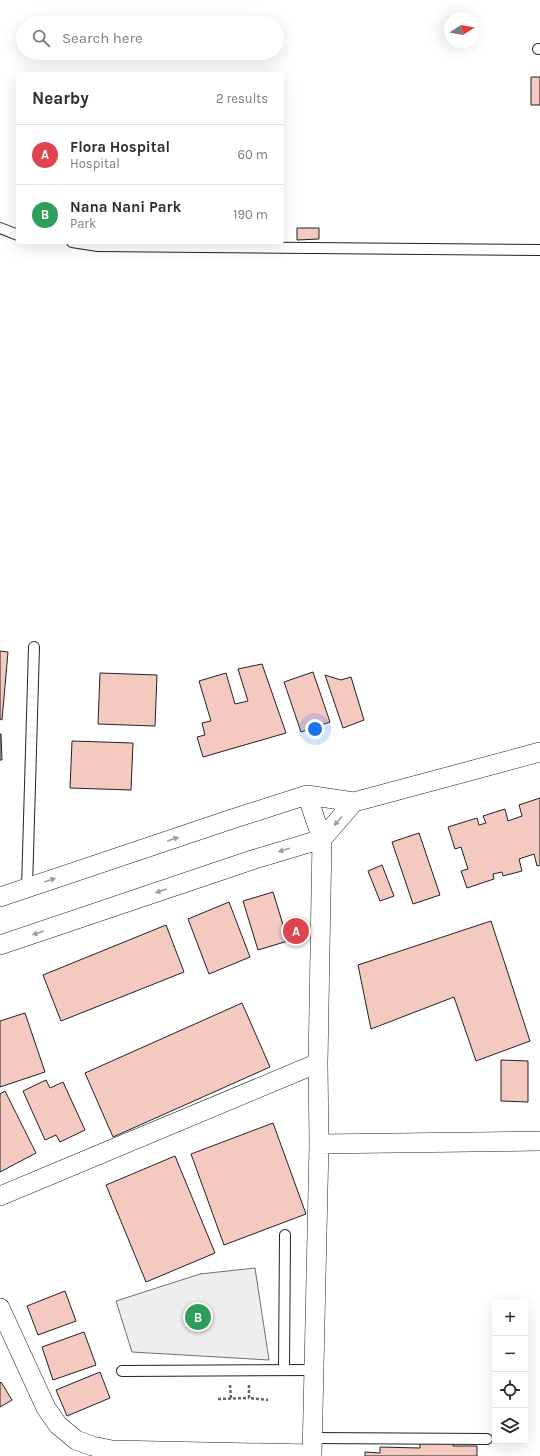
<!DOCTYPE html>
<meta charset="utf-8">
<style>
body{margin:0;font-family:Karla,sans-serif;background:#f2f2f3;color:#2b2b33}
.controls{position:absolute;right:12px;bottom:12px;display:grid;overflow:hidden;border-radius:4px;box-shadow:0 4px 16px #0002}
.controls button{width:36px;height:36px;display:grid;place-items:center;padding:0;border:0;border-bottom:1px solid #e1e1e2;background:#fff;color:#2b2b33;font:20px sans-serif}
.compass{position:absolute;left:444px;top:12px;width:36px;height:36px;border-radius:50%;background:#fff;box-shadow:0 4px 16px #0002;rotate:79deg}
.you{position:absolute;left:315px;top:729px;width:14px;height:14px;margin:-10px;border:3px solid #fff;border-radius:50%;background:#1a73e8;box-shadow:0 0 0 6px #1a73e833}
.badge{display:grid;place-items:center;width:26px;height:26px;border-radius:50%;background:#c62828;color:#fff;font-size:13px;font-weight:700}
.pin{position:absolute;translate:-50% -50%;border:2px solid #fff;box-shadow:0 1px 4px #0006}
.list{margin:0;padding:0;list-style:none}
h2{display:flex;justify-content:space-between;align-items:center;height:52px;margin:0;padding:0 16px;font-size:17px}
h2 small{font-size:13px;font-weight:400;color:#7c7c81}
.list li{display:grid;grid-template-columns:26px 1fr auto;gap:12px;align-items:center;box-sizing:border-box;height:60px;padding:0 16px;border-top:1px solid #e1e1e2}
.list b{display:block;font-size:15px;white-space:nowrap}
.list p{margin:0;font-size:13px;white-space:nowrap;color:#7c7c81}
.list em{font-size:13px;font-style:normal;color:#7c7c81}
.icon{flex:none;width:22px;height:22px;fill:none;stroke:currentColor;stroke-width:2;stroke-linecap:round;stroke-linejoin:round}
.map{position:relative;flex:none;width:540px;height:1456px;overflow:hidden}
.search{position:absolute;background:#fff;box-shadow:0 4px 16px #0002;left:16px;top:16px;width:268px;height:44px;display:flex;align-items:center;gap:10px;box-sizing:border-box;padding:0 14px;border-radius:22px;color:#7c7c81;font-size:15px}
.panel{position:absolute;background:#fff;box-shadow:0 4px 16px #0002;left:16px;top:72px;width:268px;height:172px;border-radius:4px}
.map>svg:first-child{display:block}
.green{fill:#eee;stroke:#6f6f6f}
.building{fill:#f3c9c0;stroke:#222}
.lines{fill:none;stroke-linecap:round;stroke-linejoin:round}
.lane-casing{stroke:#222;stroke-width:12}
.street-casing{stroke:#222;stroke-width:20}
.path{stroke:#646464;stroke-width:2.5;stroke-dasharray:3 2;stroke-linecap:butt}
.lane{stroke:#fff;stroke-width:10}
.street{stroke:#fff;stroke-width:19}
.oneway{fill:#9c9c9c}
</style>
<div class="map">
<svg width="540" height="1456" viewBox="0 0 540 1456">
<rect width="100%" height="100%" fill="#fff"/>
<!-- green -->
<path class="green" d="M255 1268 269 1360 132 1352 116 1301 200 1274Z"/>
<!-- building -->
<path class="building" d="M531 77H540V105H531Z
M297 228H319V239L297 240Z
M0 651 8 652 2 720 0 719Z
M262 664 286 733 203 757 197 737 205 735 202 723 211 721 199 681 226 673 235 704 248 701 238 669Z
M313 672 330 722 301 732 284 682Z
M100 673 157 675 155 726 98 724Z
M325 675 341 680 351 677 364 720 343 728Z
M0 734H1L2 760H0Z
M72 741 133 743 131 790 70 788Z
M540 798V865L537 866 534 854 519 859 522 871 503 876 502 872 493 874 494 879 467 888 461 871 468 869 461 847 455 849 448 827 477 818 479 825 486 823 483 816 505 809 508 821 522 816 519 805Z
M419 833 440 895 413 904 392 842Z
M382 865 394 896 380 901 368 871Z
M273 892 288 941 258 950 243 901Z
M229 902 250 957 209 974 188 919Z
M491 921 530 1041 476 1061 454 997 371 1029 358 965Z
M166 925 184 972 61 1021 43 975Z
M242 1003 270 1067 113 1137 85 1073Z
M25 1013 45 1072 0 1087V1021Z
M501 1060 528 1061V1102L501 1101Z
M46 1080 50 1088 63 1082 85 1130 60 1142 56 1135 45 1140 23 1091Z
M5 1091 36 1153 0 1172V1094Z
M273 1123 306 1214 224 1245 191 1154Z
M175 1156 215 1253 146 1282 106 1185Z
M65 1291 76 1321 38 1335 27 1306Z
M84 1332 96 1365 53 1380 42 1347Z
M100 1372 110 1398 67 1416 56 1390Z
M1 1382 12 1400 0 1407V1383Z
M420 1440 453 1441V1446H477V1456H365V1452L380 1453V1447L420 1448Z"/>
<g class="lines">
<!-- lane casing -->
<g class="lane-casing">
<path id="lane" d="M538 49H540
M0 228 18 235
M72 242 98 246 540 250
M27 888 34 647
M284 1370 285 1235
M122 1371 314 1370
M312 1438 487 1439"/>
</g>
<!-- street casing -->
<g class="street-casing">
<path id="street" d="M307 795 322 839 318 1063 319 1144 312 1456
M0 897 232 819 307 795 354 802 540 752
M0 945 252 860 322 839 354 802
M319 1144 540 1141
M0 1196 318 1063
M0 1308 46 1408 58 1425 76 1440 92 1446 112 1450 312 1454"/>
</g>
<!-- path -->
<path class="path" d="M230 1385 231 1399
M249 1385V1398L268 1400
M218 1399 249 1398"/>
<!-- lane -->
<use href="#lane" class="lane"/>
<!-- street -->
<use href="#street" class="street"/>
</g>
<!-- one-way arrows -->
<defs><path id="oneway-solid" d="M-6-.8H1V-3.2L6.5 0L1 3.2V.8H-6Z"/></defs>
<g class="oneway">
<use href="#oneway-solid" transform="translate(338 821) rotate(131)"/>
<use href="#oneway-solid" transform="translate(173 839) rotate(-19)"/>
<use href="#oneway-solid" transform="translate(284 850) rotate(163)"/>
<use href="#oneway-solid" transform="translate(50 880) rotate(-19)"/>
<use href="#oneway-solid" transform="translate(161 891) rotate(161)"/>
<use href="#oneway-solid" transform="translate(38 933) rotate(161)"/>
</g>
</svg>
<div class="controls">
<button>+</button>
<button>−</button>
<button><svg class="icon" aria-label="locate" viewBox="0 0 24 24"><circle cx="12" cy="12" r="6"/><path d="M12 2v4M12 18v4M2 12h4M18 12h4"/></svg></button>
<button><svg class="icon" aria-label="layers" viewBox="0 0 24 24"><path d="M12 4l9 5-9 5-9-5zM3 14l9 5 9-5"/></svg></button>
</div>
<svg class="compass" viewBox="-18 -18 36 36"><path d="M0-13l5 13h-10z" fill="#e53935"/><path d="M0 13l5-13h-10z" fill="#7c7c81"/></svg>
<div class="you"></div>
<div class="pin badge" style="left:296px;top:931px;background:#e0444e">A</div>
<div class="pin badge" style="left:198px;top:1317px;background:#2e9e5b">B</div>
<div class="search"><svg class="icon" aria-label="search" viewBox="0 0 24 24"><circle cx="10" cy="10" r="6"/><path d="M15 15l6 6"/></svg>Search here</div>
<section class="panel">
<h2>Nearby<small>2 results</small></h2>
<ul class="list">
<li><span class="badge" style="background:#e0444e">A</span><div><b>Flora Hospital</b><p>Hospital</p></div><em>60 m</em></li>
<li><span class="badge" style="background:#2e9e5b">B</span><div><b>Nana Nani Park</b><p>Park</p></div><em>190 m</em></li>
</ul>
</section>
</div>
